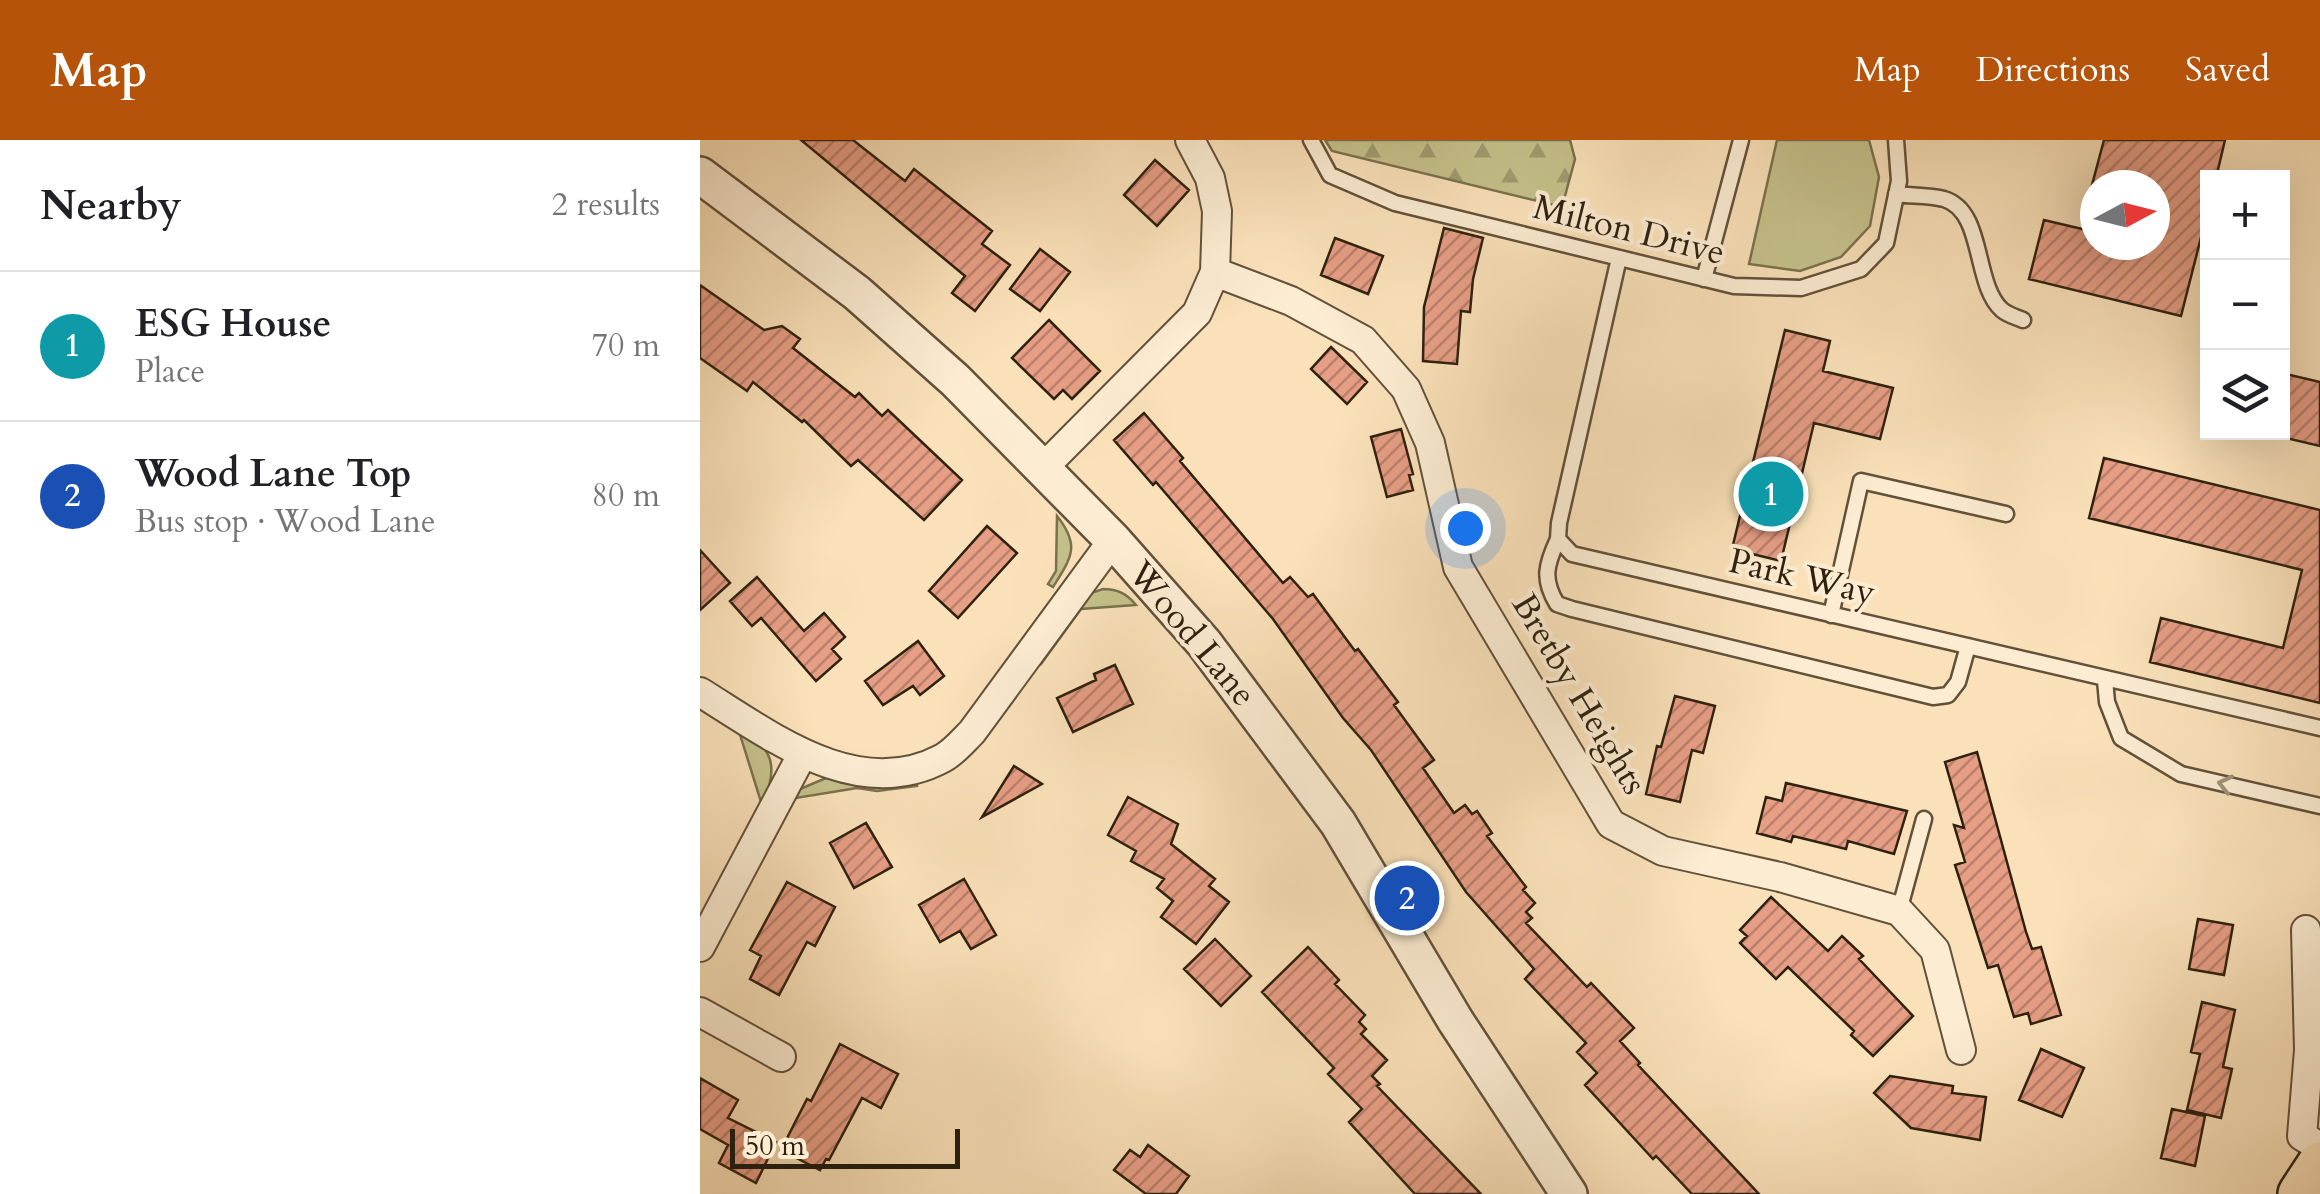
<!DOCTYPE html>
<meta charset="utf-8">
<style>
body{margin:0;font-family:Cardo,serif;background:#f2f2f2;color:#202124}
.controls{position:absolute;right:30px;top:30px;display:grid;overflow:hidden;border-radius:0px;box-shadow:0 10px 40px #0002}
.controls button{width:90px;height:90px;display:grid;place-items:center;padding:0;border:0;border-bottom:2px solid #e0e0e0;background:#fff;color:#202124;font:50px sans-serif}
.compass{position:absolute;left:1380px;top:30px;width:90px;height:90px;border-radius:50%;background:#fff;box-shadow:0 10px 40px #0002;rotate:83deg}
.scale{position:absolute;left:30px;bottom:25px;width:230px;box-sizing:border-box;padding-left:10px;border:5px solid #2f210f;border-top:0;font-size:28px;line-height:35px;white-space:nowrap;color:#2f210f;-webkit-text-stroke:8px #fcecd2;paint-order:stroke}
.you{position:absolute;left:765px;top:388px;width:35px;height:35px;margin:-25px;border:8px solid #fff;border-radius:50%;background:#1a73e8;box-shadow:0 0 0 15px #1a73e833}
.badge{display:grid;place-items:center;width:65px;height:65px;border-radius:50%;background:#b45309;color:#fff;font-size:32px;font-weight:700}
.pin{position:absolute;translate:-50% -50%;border:5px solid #fff;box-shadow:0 2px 10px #0006}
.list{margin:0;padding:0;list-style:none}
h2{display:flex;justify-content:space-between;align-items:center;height:130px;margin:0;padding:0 40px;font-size:42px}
h2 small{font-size:32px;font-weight:400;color:#757577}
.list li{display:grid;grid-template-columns:65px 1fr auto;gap:30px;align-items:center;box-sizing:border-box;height:150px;padding:0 40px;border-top:2px solid #e0e0e0}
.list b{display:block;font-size:38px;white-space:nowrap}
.list p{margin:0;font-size:32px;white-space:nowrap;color:#757577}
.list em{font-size:32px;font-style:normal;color:#757577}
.icon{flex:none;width:55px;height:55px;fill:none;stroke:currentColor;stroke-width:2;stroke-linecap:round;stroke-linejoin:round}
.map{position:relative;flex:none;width:1620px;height:1054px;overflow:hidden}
header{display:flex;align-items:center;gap:60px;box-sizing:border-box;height:140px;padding:0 50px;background:#b45309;color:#fff}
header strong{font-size:48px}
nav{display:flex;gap:55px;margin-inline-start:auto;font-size:35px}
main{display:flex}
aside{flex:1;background:#fff}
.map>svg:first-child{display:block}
.grass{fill:#c5c18b;stroke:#7a714d;stroke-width:2.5}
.forest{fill:url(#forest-firs);stroke:#7a714d;stroke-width:2.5}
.building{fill:url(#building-hatch);stroke:#2f210f;stroke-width:2.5}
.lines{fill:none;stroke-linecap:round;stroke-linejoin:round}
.service-casing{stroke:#62513a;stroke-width:19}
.minor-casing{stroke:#62513a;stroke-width:32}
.tertiary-casing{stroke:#62513a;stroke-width:40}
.trunk-casing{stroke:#2f210f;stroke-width:50}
.service{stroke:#fcecd2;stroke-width:14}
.minor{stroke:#fcecd2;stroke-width:28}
.tertiary{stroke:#fcecd2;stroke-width:35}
.trunk{stroke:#fae1b9;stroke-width:45}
.oneway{stroke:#a0917a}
.labels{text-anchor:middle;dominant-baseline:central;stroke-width:8;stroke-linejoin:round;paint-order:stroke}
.street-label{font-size:35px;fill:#2f210f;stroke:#fcecd2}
</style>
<header>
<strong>Map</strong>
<nav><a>Map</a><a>Directions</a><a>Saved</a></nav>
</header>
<main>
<aside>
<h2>Nearby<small>2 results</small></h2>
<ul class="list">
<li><span class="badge" style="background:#0f9aa8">1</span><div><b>ESG House</b><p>Place</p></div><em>70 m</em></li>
<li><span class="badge" style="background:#1a4fb4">2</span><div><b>Wood Lane Top</b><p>Bus stop · Wood Lane</p></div><em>80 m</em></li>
</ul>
</aside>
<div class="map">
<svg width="1620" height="1054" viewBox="0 0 1620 1054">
<defs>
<pattern id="forest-firs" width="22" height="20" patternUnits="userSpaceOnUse" patternTransform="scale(2.5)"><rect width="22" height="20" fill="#c5c18b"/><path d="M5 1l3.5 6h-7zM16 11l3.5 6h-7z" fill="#a09c70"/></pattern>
<pattern id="building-hatch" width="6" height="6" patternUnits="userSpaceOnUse" patternTransform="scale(2.5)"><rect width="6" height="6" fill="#e69e85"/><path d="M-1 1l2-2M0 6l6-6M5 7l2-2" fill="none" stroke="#bb806b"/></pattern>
</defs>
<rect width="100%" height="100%" fill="#fae1b9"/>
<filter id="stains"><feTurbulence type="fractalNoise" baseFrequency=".002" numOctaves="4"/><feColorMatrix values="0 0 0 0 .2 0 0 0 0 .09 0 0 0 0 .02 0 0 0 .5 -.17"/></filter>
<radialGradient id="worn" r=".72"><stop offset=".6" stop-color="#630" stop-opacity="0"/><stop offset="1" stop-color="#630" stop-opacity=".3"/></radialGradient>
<!-- grass -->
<path class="grass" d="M1077 0H1169L1179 37 1170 86 1141 117 1100 131 1049 124Z
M357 376C381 406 371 418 353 447L348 444 356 431Z
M403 449C418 449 427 454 436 465L381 469 341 524 336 521 385 455Z
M37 585C73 608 80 626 62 665Z
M126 638H216L217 646 177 651 157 648 96 658 100 649Z"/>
<!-- forest -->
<path class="forest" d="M625 0H870L875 19 862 67 632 11Z"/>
<!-- building -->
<path class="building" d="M101 0H153L205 41 214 29 292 91 282 104 310 125 275 171 252 153 265 136Z
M1404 0H1525L1516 38H1508V70L1481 176 1329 139 1344 80 1395 92V105H1455V45H1392Z
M455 20 489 50 457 86 424 55Z
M744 88 783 98 773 139 770 172 761 171 757 224 723 221 724 167Z
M635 98 683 116 668 154 621 135Z
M340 109 370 132 340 171 310 149Z
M0 145 64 190 82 186 100 199 93 208 155 257 159 253 182 276 188 270 262 340 224 380 158 320 151 326 104 280 102 282 53 242 47 251 0 218Z
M349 180 400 231 372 259 363 250 354 259 312 218Z
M1085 190 1130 201 1123 231 1193 248 1180 299 1114 283 1081 421 1032 409Z
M631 207 667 242 647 264 611 229Z
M1582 233 1620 242V306L1582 297Z
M444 273 483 318 480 321 583 443 590 437 608 457 613 454 655 511 658 509 698 562 694 565 734 620 723 628 754 673 765 665 772 674 777 671 792 693 787 696 826 747 823 750 835 763 826 772 832 778 826 783 887 847 891 843 934 888 920 901 940 923 938 925 1059 1054H992L956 1016 953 1019 885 945 897 933 877 912 886 903 825 839 834 829 766 752 671 610 643 578 573 479 456 342 453 345 414 300Z
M701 289 713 334 709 335 713 350 687 357 671 297Z
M1404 318 1620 370V563L1450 522 1461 478 1583 508 1602 430 1389 378Z
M287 386 317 413 258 478 229 451Z
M0 410 30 443 0 470Z
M57 437 104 491 124 473 145 497 132 509 141 519 116 541 61 478 52 486 30 461Z
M218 501 244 536 220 555 213 546 183 565 165 541Z
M415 525 433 564 373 592 357 558 396 540 394 534Z
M975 556 1015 566 1003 613 992 610 980 662 946 654 957 606 961 607Z
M1277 612 1326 792 1332 809 1341 807 1361 875 1331 884 1328 873 1314 877 1298 825 1288 828 1255 725 1265 722 1254 685 1264 688 1245 622Z
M314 626 342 644 282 677Z
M1086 643 1207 671 1194 714 1148 701 1146 709 1093 696 1091 702 1057 693 1066 657 1082 661Z
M428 657 478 684 471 704 515 739 509 746 529 762 496 804 461 777 473 761 457 748 464 739 431 721 436 711 408 695Z
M166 683 192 727 154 748 130 703Z
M264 739 296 795 271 809 260 791 240 802 219 765Z
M87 742 135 767 115 806 107 802 79 855 50 839 61 816 50 810Z
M1071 757 1128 811 1142 796 1163 816 1159 819 1213 876 1173 916 1151 895 1154 891 1088 827 1076 839 1040 803 1047 796 1040 790Z
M1498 779 1533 785 1524 835 1489 829Z
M515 799 551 836 521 866 484 829Z
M608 807 639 840 635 844 665 875 659 882 666 889 661 894 687 920 672 936 680 944 677 946 781 1054H715L649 982 662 969 628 934 634 928 562 852Z
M1502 862 1535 870 1523 927 1532 929 1521 978 1487 970 1500 914 1491 912Z
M140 904 198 934 181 968 162 958 129 1020 126 1019 120 1030 81 1010 107 959 111 961Z
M1341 909 1384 928 1362 977 1319 960Z
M1190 936 1253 946 1252 953 1286 957 1280 1000 1211 988 1174 953Z
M0 938 38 960 28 978 76 1002 56 1043 19 1023 28 1005 0 989Z
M1472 969 1505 976 1495 1026 1461 1018Z
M448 1005 489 1036 476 1054H446L414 1030 430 1010 440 1017Z"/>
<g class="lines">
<!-- service casing -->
<g class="service-casing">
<path id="service" d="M611 0 630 35 695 63 1034 146 1101 148 1161 129 1186 103 1199 41 1196 0
M1196 54C1211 56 1229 55 1244 59 1285 71 1273 144 1302 170 1308 175 1316 177 1323 180
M919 118 859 383 858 399 872 414 1620 588
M1004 139 1041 0
M858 399C846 425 842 439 857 464L872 469 1233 557 1248 555 1258 542 1268 506
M1131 475 1161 341 1306 374
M1405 540 1407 562 1421 598 1481 634 1620 666
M1199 771 1224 679"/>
</g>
<!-- minor casing -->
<g class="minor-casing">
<path id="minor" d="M515 132 591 161 663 200 706 249 730 303 758 427 911 684 963 711 1080 737 1199 771 1235 810 1261 910
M342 329 497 173 515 132 517 71 510 38 490 0
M0 552C71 596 158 664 243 618 254 612 263 601 272 592L413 400
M1606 790 1609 910 1602 996 1620 1007
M0 807 103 613
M0 872 81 917"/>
</g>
<!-- tertiary casing -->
<g class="tertiary-casing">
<path id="tertiary" d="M0 35 157 153 255 240 413 400 504 503 638 683 755 880 869 1054"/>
</g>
<!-- trunk casing -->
<g class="trunk-casing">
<path id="trunk" d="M1601 1054 1620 1025"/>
</g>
<!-- service -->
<use href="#service" class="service"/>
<!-- minor -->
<use href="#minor" class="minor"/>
<!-- tertiary -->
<use href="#tertiary" class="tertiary"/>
<!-- trunk -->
<use href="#trunk" class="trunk"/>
</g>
<!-- one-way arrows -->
<defs><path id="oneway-chevron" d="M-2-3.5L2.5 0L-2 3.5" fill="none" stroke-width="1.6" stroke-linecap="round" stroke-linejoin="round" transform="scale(2.5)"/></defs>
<use class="oneway" href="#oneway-chevron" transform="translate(1525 644) rotate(-167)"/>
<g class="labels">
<!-- street labels -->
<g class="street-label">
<text transform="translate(929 90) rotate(14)">Milton Drive</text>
<text transform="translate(1102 437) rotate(13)">Park Way</text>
<text transform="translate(492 494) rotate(50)">Wood Lane</text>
<text transform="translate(879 554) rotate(59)">Bretby Heights</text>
</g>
</g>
<rect width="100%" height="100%" filter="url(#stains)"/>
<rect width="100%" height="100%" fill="url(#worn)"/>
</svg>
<div class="controls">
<button>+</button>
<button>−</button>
<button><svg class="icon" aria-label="layers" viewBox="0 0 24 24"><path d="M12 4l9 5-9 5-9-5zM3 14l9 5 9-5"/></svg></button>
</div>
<svg class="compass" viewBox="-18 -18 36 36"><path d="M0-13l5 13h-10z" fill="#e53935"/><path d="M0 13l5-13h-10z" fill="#757577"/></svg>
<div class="scale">50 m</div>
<div class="you"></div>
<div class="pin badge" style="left:1071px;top:354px;background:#0f9aa8">1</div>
<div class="pin badge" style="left:707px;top:758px;background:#1a4fb4">2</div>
</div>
</main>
